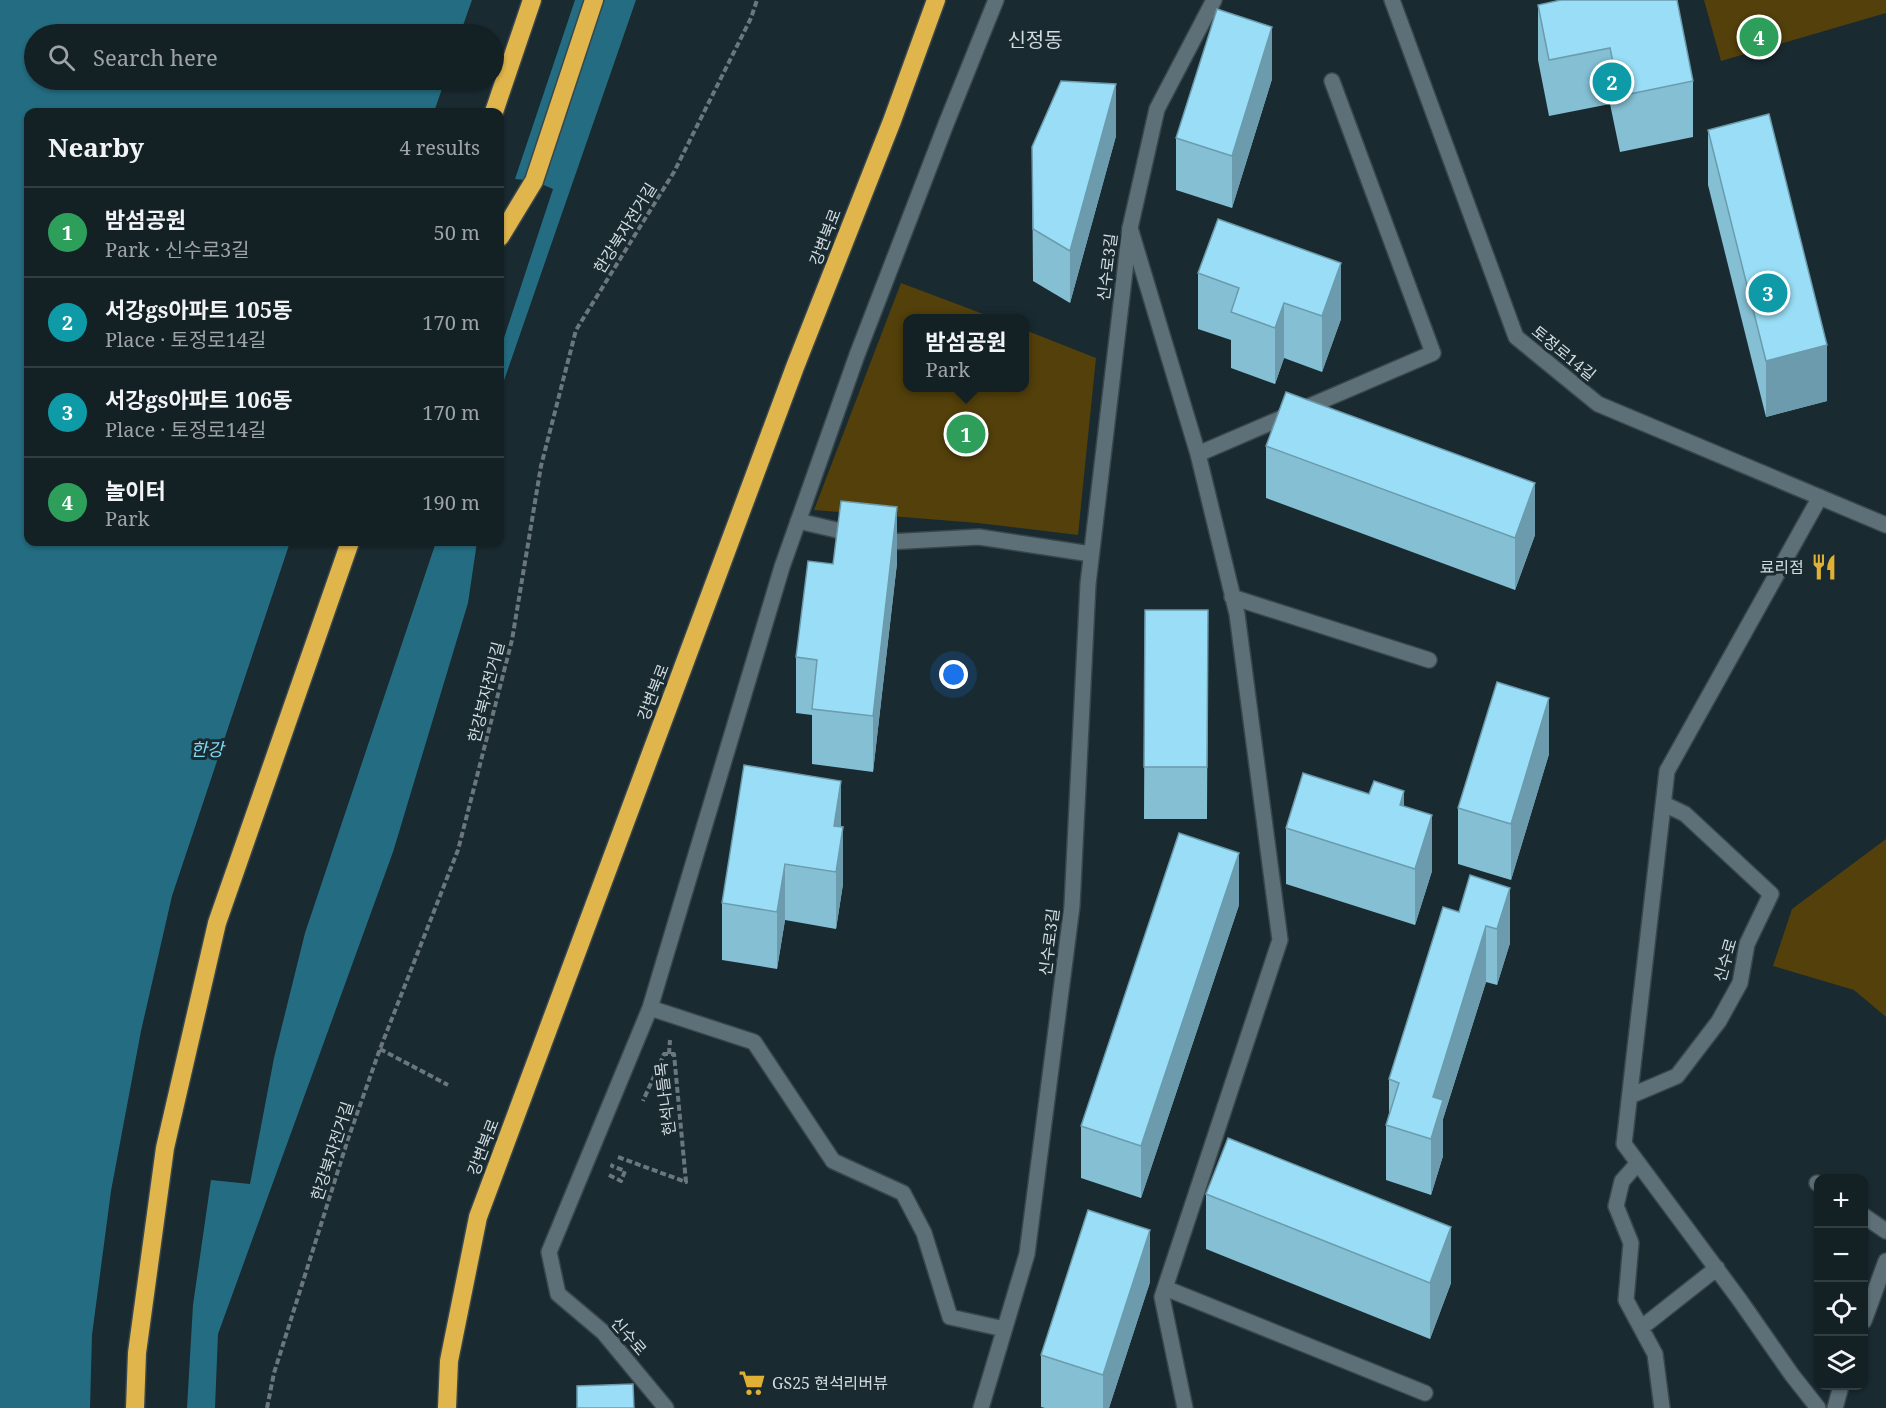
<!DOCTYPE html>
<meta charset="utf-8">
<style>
body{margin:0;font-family:"Noto Serif","Noto Sans KR",serif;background:#1c282c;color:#f1f3f6}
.controls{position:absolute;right:18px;bottom:18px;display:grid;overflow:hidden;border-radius:12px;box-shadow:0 2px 4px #0004}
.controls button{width:54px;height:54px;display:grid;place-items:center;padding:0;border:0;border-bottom:2px solid #323e41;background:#132024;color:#f1f3f6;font:30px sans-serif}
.you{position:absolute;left:954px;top:675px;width:21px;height:21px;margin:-15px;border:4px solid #fff;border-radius:50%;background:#1a73e8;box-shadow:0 0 0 9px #1a73e833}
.badge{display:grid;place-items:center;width:39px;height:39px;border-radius:50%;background:#1a73e8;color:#fff;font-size:20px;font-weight:700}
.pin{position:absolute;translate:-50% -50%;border:3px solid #fff;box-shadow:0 2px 6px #0006}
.popup{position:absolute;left:903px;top:314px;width:126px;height:78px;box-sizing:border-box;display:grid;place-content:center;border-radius:12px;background:#132024;filter:drop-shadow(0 2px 4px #0005);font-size:20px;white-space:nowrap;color:#9da3a6}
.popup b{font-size:22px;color:#f1f3f6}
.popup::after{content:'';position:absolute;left:50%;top:100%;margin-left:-12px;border:12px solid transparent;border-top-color:#132024}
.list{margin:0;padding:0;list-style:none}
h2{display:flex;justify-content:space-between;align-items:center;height:78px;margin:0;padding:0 24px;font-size:26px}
h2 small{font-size:20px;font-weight:400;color:#9da3a6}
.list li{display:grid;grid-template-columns:39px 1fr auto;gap:18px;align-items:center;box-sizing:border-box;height:90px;padding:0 24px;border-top:2px solid #323e41}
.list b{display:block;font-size:22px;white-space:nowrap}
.list p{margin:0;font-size:20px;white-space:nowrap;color:#9da3a6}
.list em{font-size:20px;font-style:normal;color:#9da3a6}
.icon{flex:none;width:33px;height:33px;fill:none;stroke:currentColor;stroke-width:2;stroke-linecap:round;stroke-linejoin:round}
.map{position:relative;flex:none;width:1886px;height:1408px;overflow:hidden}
.search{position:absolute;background:#132024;box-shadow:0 2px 4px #0004;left:24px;top:24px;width:480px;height:66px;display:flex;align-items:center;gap:15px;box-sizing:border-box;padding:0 21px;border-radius:33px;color:#9da3a6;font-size:22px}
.panel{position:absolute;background:#132024;box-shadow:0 2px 4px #0004;left:24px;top:108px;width:480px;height:438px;border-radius:12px}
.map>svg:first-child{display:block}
.green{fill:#53400b}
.water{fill:#246c81;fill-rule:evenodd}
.pier{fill:#192a30}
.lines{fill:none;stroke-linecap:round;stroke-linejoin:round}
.lane-casing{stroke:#39474c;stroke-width:18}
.street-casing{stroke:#39474c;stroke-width:18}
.highway-casing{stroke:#39474c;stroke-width:21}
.path{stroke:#6a787d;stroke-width:4;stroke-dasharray:6 3;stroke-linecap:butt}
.lane{stroke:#5d7077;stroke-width:15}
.street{stroke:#5d7077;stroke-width:15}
.highway{stroke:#dfb54c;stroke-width:18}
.wall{fill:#84bfd4}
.shaded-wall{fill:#6b9bac}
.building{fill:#99def6;stroke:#6b9bac;stroke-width:1.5}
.labels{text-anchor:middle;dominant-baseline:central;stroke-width:6;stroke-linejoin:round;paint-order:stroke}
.street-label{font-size:16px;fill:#d2dce0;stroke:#192a30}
.poi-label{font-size:16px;fill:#d2dce0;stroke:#192a30;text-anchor:end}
.water-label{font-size:18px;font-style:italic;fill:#80d9f7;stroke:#192a30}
.quarter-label{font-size:20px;fill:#d2dce0;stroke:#192a30}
</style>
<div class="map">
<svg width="1886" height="1408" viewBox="0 0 1886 1408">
<rect width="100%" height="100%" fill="#192a30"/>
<!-- green -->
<path class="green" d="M1704 0H1886V13L1721 61Z
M901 283 994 318H908V388H1024L1025 330 1096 358 1078 535 978 523 814 510Z
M1886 839V1017L1854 990 1773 966 1792 909Z"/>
<!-- water -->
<path class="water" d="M0 0H636L500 392V112H28V542H477L468 603 393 852 218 1334 215 1408H0ZM34 34H494V80H34Z"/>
<!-- pier -->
<path class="pier" d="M472 0H575L515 179 534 181 553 189 500 350V112H434L445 80H494V34H460Z
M290 542H436L305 933 274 1058 250 1184 211 1180 193 1305 187 1408H90L92 1335 111 1191 141 1031 172 896Z"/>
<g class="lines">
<!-- lane casing -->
<g class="lane-casing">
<path id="lane" d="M1130 228 1198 454 1237 614 1280 940 1162 1297 1185 1408
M1198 454 1433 353 1332 81
M1232 597 1429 660
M1165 1288 1425 1393"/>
</g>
<!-- street casing -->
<g class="street-casing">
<path id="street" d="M1392 0 1516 337 1598 404 1886 525
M798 521 888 542 979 537 1091 554
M650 1008 754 1042 833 1161 903 1193 924 1233 950 1317 1004 1329
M1630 1096 1677 1076 1719 1021 1740 983 1747 944 1771 894 1685 814 1664 804
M1638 1163 1622 1181 1616 1206 1631 1243 1626 1300 1655 1354 1662 1408
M1817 1183 1818 1184
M1864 1216 1886 1231
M1864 1321 1886 1261
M1641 1328 1717 1268
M666 1408 603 1332 558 1294 549 1252 650 1008 782 567 857 355 946 124 996 0
M981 1408 1027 1254 1072 906 1088 584 1130 228 1157 109 1214 0
M1818 1408 1792 1375 1739 1299 1624 1144 1667 771 1820 497
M1835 1408 1841 1386"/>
</g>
<!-- highway casing -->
<g class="highway-casing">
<path id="highway" d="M494 112 532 0
M500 237 534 181 594 0
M135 1408 137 1353 165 1148 217 923 350 542
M447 1408 449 1361 478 1217 795 367 892 121 936 0"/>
</g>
<!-- path -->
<path class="path" d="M380 1049 448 1085
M669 1054 670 1040
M618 1157 686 1182 674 1054H664L643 1101
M609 1175 621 1181 625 1171 612 1166 613 1164
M267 1408 274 1373 348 1139 380 1049 458 850 512 640 541 466 576 330 674 172 751 18 757 0"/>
<!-- lane -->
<use href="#lane" class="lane"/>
<!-- street -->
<use href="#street" class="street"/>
<!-- highway -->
<use href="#highway" class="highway"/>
</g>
<!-- wall -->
<path class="wall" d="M1538 5 1693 81V137L1620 152 1610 104 1549 116 1538 60Z
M1272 79 1232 208 1176 190V138Z
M1708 130 1827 401 1766 417 1708 185Z
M1116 136 1070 303 1033 281 1032 147Z
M1198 273 1341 319 1322 372 1284 358 1275 384 1231 368V340L1198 329Z
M1266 446 1535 535 1515 590 1266 498Z
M897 563 873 772 812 764V715L796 713V657L833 564Z
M1145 610H1208L1207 819H1144Z
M1549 754 1511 880 1458 864V808Z
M1404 806 1432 871 1415 925 1286 884V828Z
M841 827 843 884 836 929 785 920 777 969 722 960V903Z
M1470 875 1510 943 1497 985 1486 982 1443 1119V1156L1431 1195 1386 1180V1125L1389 1114V1079L1459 912Z
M1239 905 1141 1198 1081 1178V1126Z
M1206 1194 1451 1283 1430 1339 1206 1249Z
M1150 1282 1109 1408H1045L1041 1407V1355Z"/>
<!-- shaded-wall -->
<path class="shaded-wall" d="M1272 27V79L1232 208V156Z
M1116 84V136L1070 303V251Z
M1341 263V319L1322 372V316Z
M1284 303V358L1275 384V328Z
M1827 345V401L1766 417V361Z
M1535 483V535L1515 590V538Z
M897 507V563L873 772V716Z
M1549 698V754L1511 880V824Z
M841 781V837L834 826Z
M1404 791V847L1400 805Z
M1432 815V871L1415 925V869Z
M843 827V884L836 929V872Z
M1239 853V905L1141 1198V1146Z
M785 864V920L777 969V912Z
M1510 888V943L1497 985V929Z
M1486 926V982L1443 1119V1156L1431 1195V1139L1433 1097Z
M1451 1227V1283L1430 1339V1283Z
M1150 1230V1282L1109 1408H1103V1375Z"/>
<!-- building -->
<path class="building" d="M1561 0H1677L1693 81 1620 96 1610 48 1549 60 1538 5Z
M1217 9 1272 27 1232 156 1176 138Z
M1061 81 1116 84 1070 251 1033 229 1032 147Z
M1769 114 1827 345 1766 361 1708 130Z
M1218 219 1341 263 1322 316 1284 303 1275 328 1231 312 1239 288 1198 273Z
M1286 392 1535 483 1515 538 1266 446Z
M841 501 897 507 873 716 812 709 817 660 796 657 808 561 833 564Z
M1145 610H1208L1207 767H1144Z
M1497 682 1549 698 1511 824 1458 808Z
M744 765 841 781 834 826 843 827 836 872 785 864 777 912 722 903Z
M1303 773 1369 794 1374 781 1404 791 1400 805 1432 815 1415 869 1286 828Z
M1179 833 1239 853 1141 1146 1081 1126Z
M1470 875 1510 888 1497 929 1486 926 1433 1097 1443 1100 1431 1139 1386 1125 1399 1083 1389 1079 1443 907 1459 912Z
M1228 1138 1451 1227 1430 1283 1206 1194Z
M1088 1210 1150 1230 1103 1375 1041 1355Z
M633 1384 634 1408H577V1386Z"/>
<!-- icons -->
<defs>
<g id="restaurant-bare" transform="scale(2.07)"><path d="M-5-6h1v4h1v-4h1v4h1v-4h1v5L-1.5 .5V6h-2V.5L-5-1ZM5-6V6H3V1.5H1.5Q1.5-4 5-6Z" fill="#dfb034" stroke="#192a30" stroke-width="2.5" paint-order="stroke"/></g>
<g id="supermarket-bare" transform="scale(2.07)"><path d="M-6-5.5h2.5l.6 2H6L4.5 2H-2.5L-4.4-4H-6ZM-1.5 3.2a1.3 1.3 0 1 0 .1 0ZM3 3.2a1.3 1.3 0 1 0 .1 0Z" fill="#dfb034" stroke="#192a30" stroke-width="2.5" paint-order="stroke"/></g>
</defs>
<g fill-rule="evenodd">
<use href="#restaurant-bare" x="1824" y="567"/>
<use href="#supermarket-bare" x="752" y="1383"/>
</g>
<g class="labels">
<!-- street labels -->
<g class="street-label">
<text transform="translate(625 228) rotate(-58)">한강북자전거길</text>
<text transform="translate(825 237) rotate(-69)">강변북로</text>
<text transform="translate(1107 267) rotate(-83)">신수로3길</text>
<text transform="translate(1564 353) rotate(39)">토정로14길</text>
<text transform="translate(486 692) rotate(-76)">한강북자전거길</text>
<text transform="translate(653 692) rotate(-69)">강변북로</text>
<text transform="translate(1049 942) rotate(-83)">신수로3길</text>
<text transform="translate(1725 960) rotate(-74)">신수로</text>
<text transform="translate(665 1099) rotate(-97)">현석나들목</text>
<text transform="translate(483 1147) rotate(-69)">강변북로</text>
<text transform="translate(332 1151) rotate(-72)">한강북자전거길</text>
<text transform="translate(629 1336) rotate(49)">신수로</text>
</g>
<!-- poi labels -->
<g class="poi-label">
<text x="1804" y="567">료리점</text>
<text x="772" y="1383" text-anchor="start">GS25 현석리버뷰</text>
</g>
<!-- water labels -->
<g class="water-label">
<text x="207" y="749">한강</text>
</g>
<!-- quarter labels -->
<g class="quarter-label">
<text x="1035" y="39">신정동</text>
</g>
</g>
</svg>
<div class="controls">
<button>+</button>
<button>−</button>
<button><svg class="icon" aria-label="locate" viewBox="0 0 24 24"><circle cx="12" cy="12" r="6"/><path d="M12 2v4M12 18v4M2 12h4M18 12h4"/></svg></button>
<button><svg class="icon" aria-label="layers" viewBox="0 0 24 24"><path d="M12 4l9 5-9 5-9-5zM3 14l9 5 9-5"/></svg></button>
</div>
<div class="you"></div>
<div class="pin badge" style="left:966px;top:434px;background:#2e9e5b">1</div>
<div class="popup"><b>밤섬공원</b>Park</div>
<div class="pin badge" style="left:1612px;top:82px;background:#0f9aa8">2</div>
<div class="pin badge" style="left:1768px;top:293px;background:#0f9aa8">3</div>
<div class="pin badge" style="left:1759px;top:37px;background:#2e9e5b">4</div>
<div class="search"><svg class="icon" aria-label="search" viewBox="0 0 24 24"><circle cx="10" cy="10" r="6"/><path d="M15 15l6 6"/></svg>Search here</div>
<section class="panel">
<h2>Nearby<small>4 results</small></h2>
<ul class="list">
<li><span class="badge" style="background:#2e9e5b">1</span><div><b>밤섬공원</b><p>Park · 신수로3길</p></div><em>50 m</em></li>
<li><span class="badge" style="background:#0f9aa8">2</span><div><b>서강gs아파트 105동</b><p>Place · 토정로14길</p></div><em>170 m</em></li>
<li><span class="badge" style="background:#0f9aa8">3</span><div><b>서강gs아파트 106동</b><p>Place · 토정로14길</p></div><em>170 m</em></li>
<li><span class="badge" style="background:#2e9e5b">4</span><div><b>놀이터</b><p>Park</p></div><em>190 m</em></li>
</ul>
</section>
</div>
